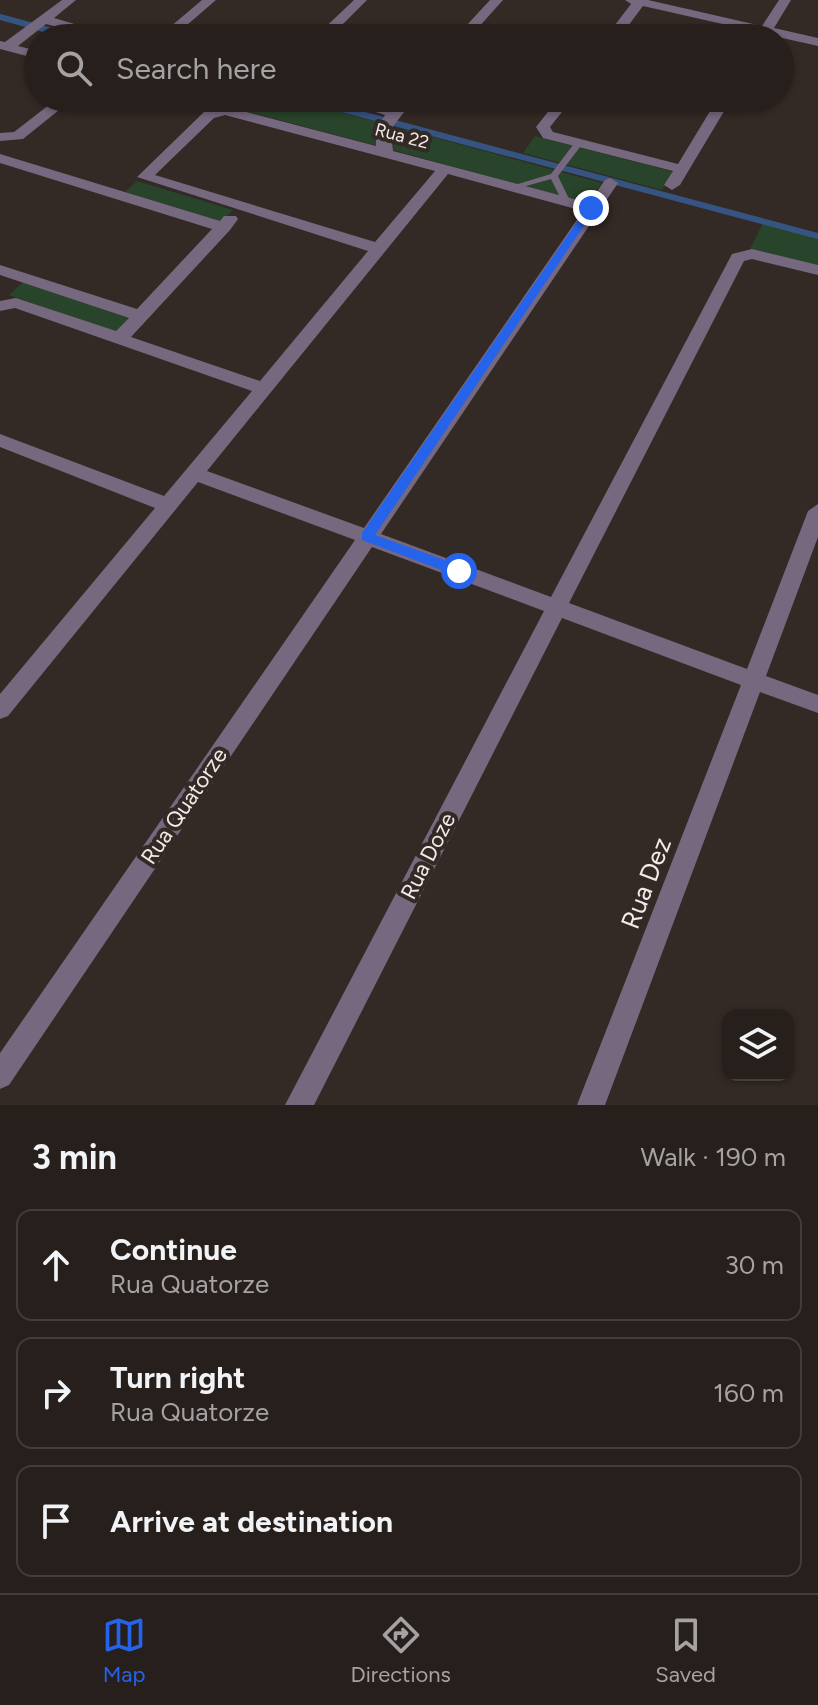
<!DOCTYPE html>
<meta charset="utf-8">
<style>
body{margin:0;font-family:Figtree,sans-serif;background:#322c29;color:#f1f3f6}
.controls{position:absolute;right:24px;bottom:24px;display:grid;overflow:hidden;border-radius:16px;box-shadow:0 2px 6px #0004}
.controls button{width:72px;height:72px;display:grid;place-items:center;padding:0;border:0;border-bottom:2px solid #423d3b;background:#261f1c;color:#f1f3f6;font:40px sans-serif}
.stop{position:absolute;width:24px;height:24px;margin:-18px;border:6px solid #2563eb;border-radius:50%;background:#fff}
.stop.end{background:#2563eb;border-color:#fff;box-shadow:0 2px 8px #0008}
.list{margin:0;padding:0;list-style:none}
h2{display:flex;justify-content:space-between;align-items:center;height:104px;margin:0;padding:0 32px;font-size:34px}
h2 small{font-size:26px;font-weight:400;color:#a4a2a3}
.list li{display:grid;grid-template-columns:52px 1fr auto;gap:24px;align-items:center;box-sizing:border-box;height:112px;margin:0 16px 16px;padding:0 16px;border:2px solid #423d3b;border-radius:16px}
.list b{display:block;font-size:30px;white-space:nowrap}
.list p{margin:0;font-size:26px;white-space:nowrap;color:#a4a2a3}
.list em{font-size:26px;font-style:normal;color:#a4a2a3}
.icon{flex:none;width:44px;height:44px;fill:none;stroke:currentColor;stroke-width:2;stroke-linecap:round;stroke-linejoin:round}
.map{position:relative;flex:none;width:818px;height:1105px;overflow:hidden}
.search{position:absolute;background:#261f1c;box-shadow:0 2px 6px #0004;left:24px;right:24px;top:24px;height:88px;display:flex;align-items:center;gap:20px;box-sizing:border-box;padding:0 28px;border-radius:44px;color:#a4a2a3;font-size:30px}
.sheet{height:488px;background:#261f1c}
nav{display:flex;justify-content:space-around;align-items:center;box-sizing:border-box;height:112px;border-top:2px solid #423d3b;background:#261f1c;font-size:22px;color:#a4a2a3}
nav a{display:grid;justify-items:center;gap:4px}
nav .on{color:#2563eb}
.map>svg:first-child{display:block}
.green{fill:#28442a}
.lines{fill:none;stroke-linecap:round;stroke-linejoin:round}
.stream{stroke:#365482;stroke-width:6}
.service{fill:#76687e;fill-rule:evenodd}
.minor{fill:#76687e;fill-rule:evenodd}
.route{fill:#2563eb}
.labels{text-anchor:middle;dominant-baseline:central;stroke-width:8;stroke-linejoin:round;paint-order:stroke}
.far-street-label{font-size:18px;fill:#f1eae8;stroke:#332925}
.street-label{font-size:22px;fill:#f1eae8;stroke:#332925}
.near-street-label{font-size:26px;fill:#f1eae8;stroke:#332925}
</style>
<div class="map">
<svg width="818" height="1105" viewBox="0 0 818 1105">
<rect width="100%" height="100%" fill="#332925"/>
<!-- green -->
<path class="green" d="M220 98H286L382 123 374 133 378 146 215 103Z
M396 127 602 183 586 204 393 150Z
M535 136 674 172 662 190 523 153Z
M137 181 233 210 221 222 125 192Z
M763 223 818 237V267L750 249Z
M23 282 131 319 117 333 9 295Z"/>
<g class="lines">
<!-- stream -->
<path class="stream" d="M0 17 77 38
M301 98 818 236"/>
<!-- service -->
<path class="service" d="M576 141H579L583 143 558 176 570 201 569 203H563L551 179 512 190 508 187 551 174Z"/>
<!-- minor -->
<path class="minor" d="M62 0H76L54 18 122 38H99L46 24 18 46 38 51V59L0 49V41L5 42Z
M202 0H216L172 38H157Z
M354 0H367L329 38H314Z
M490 0H503L469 38H455Z
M625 0H648L762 26 779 0H791L774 28 818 38V46L769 35 768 38H754L758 32 643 6 619 38H605L631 4Z
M58 98H74L23 139 0 141V133L14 132Z
M332 98H355L391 108 400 98H415L391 129 393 151 589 203 605 180 610 178 618 183 381 534 551 597 732 254 752 249 818 265V275L752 259 744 261 569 603 747 669 808 511 818 504V537L766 676 818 695V713L760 692 605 1105H577L741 685 562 618 314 1105H285L544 611 372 547 9 1085 0 1089V1053L355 540 198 482 8 716 0 719V694L155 508 0 447V434L164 496 252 391 15 308 0 311V301L16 298 116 331 129 318 0 275V265L137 309 212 229 0 163V154L220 221 224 216H236L238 219 230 230 131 337 260 381 368 251 137 177 204 112 224 106 376 146V129L385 115ZM225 115 435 171 375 242 155 175 214 118ZM448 174 583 211 364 528 207 471Z
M559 98H573L550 127 553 132 678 164 718 98H732L680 185 672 190 664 185 673 171 543 138 536 127Z"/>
</g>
<!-- route -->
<path class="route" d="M591 205 596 208 375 535 464 567V575H455L362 540V533L588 206Z"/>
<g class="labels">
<!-- far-street labels -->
<g class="far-street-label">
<text transform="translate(402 136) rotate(15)">Rua 22</text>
</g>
<!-- street labels -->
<g class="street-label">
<text transform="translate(184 806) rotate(-56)">Rua Quatorze</text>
<text transform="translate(428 856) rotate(-63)">Rua Doze</text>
</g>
<!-- near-street labels -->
<g class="near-street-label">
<text transform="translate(646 883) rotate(-69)">Rua Dez</text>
</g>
</g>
</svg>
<div class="controls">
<button><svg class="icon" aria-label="layers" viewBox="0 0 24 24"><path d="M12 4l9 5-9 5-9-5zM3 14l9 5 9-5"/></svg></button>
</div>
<div class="stop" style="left:459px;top:571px"></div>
<div class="stop end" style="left:591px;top:208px"></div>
<div class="search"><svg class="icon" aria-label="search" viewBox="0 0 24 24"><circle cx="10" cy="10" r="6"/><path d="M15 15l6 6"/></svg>Search here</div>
</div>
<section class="sheet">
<h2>3 min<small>Walk · 190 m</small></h2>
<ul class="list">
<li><svg class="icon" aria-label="ahead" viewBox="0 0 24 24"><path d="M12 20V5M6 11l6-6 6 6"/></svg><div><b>Continue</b><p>Rua Quatorze</p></div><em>30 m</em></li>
<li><svg class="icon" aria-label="right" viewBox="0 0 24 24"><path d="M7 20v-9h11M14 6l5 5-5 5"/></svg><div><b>Turn right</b><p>Rua Quatorze</p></div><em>160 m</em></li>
<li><svg class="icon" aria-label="arrive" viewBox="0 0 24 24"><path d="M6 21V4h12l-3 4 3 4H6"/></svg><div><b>Arrive at destination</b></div></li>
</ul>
</section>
<nav>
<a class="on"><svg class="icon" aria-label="map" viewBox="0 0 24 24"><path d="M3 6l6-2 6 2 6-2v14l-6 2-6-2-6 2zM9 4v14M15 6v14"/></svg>Map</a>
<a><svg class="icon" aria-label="directions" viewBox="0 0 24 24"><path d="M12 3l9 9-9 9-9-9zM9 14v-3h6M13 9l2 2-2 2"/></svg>Directions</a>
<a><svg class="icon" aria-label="saved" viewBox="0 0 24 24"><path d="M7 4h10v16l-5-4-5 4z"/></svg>Saved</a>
</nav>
